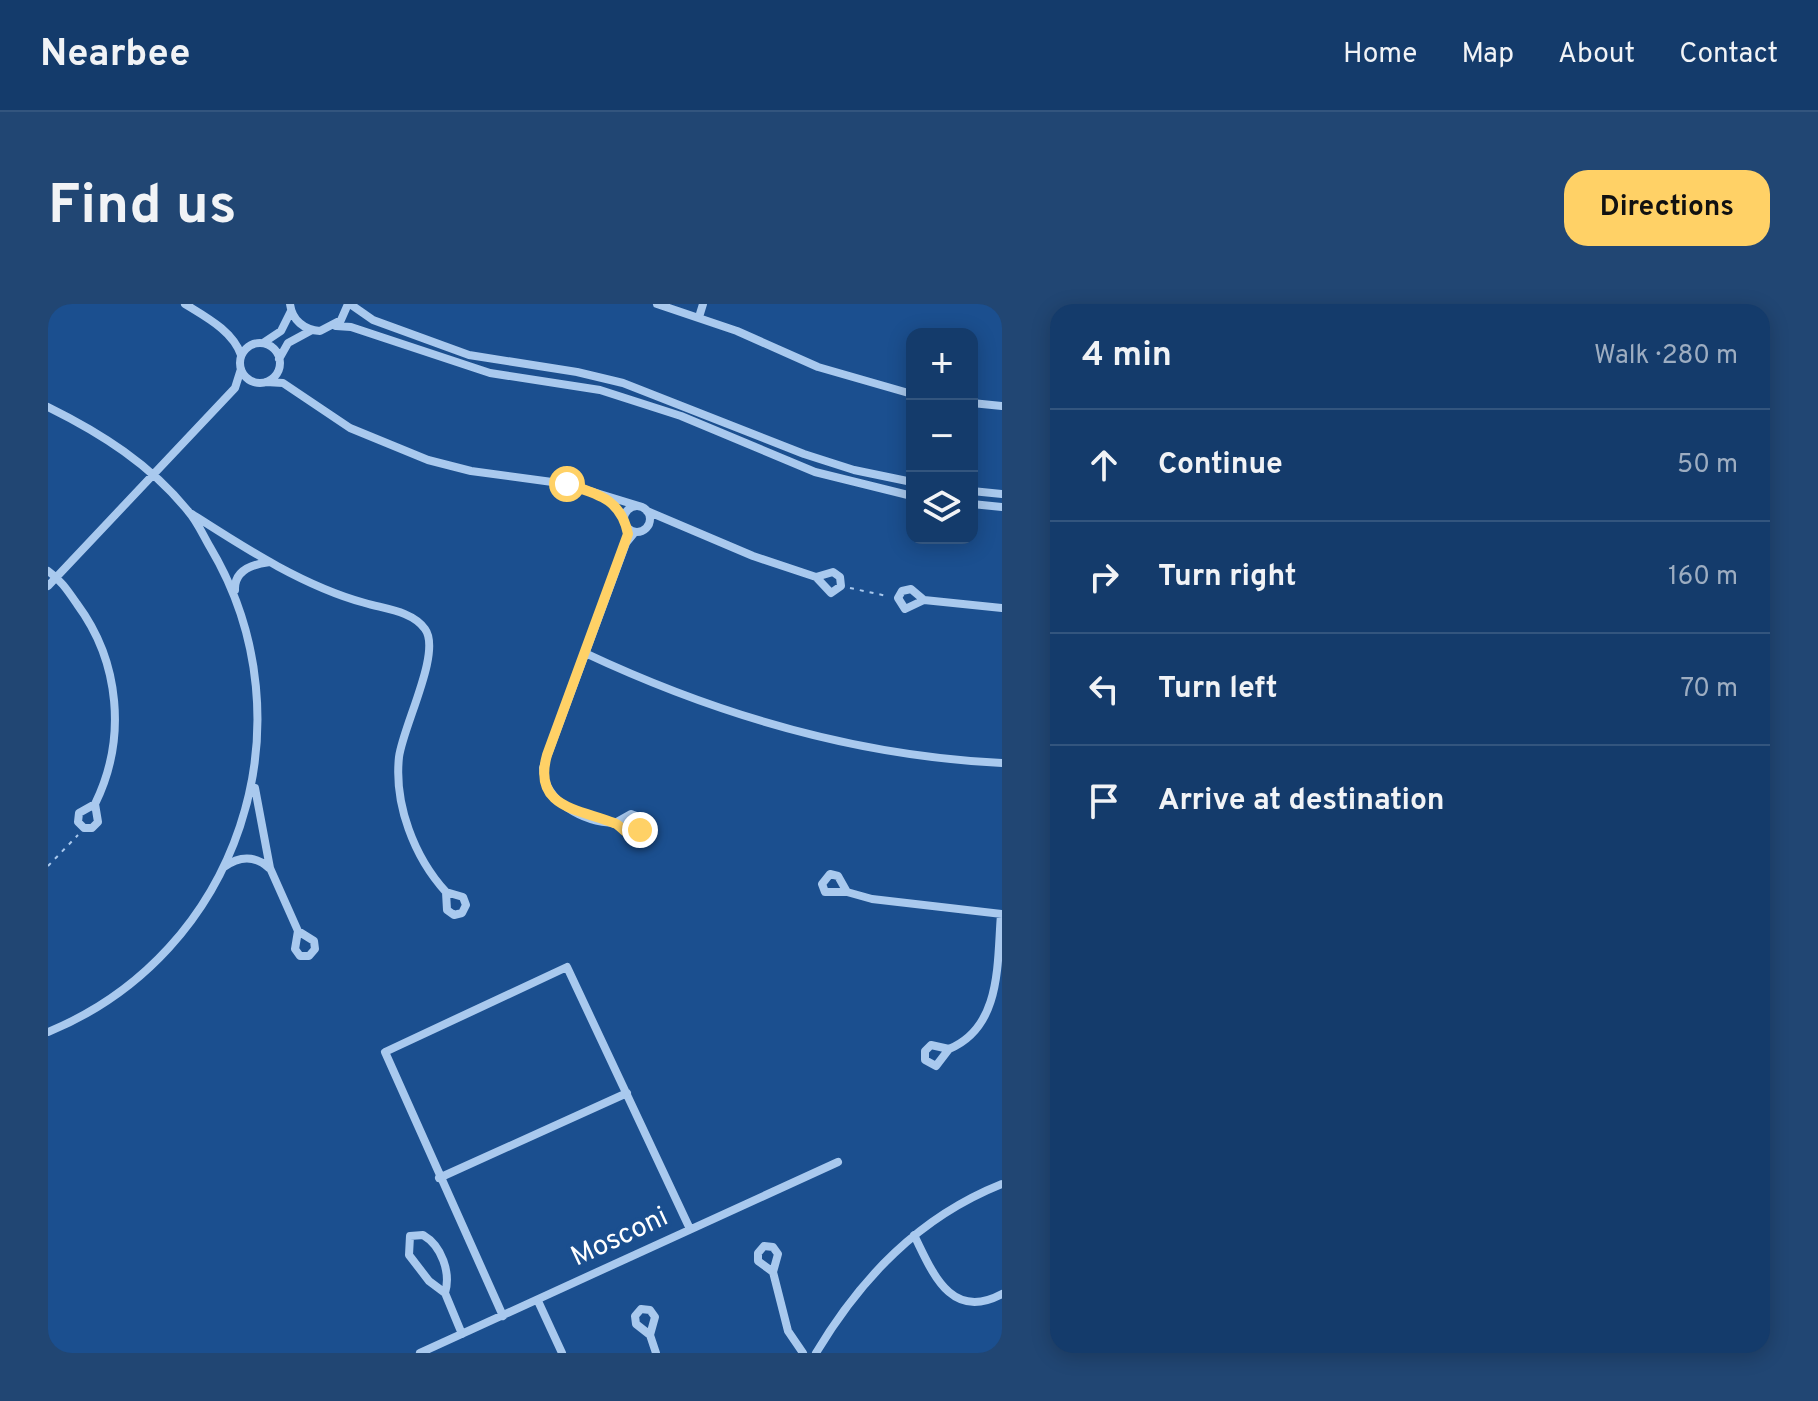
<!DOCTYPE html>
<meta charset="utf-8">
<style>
body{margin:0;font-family:Overpass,sans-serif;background:#214673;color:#f1f3f6}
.controls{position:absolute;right:24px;top:24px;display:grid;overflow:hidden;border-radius:16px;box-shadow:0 4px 20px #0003}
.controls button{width:72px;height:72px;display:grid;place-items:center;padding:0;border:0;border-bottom:2px solid #33557e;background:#143b6b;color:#f1f3f6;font:40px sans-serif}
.stop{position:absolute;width:24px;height:24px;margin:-18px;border:6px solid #ffd166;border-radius:50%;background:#fff}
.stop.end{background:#ffd166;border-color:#fff;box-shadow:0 2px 8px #0008}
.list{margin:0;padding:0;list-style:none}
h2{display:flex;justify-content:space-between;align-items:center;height:104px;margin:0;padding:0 32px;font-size:34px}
h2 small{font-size:26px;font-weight:400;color:#9dadc1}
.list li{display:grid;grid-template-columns:52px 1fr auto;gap:24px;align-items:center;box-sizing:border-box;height:112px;padding:0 32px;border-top:2px solid #33557e}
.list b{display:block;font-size:30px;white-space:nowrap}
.list em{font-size:26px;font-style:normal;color:#9dadc1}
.icon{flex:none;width:44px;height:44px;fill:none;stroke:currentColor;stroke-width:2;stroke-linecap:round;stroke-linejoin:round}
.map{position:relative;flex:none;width:954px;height:1049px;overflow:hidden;border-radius:24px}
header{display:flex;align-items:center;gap:48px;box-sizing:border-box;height:112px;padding:0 40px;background:#143b6b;border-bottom:2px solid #33557e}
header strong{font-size:38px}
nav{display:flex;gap:44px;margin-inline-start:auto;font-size:28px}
.intro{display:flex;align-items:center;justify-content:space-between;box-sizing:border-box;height:192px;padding:0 48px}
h1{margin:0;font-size:56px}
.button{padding:20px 36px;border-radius:24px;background:#ffd166;color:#111;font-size:28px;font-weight:700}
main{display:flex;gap:48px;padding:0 48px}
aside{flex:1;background:#143b6b;border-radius:24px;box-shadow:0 4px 20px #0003}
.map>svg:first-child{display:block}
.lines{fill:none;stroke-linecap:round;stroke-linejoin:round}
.path{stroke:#a9c9ee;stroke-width:2;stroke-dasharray:4 6;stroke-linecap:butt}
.minor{stroke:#a9c9ee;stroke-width:8}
.route{stroke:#ffd166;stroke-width:10}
.labels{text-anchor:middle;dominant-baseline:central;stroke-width:8;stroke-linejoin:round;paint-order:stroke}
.street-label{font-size:28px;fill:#fff;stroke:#1b4f8f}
</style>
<header>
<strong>Nearbee</strong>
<nav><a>Home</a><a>Map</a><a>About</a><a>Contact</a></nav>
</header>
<div class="intro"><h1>Find us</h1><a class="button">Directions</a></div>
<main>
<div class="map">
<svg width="954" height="1049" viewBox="0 0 954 1049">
<rect width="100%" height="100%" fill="#1b4f8f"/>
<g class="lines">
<!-- path -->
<path class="path" d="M802 284 839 292
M0 562 30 531"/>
<!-- minor -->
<path class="minor" d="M137 0C158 13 185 27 193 51
M242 0C244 16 256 26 272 27L293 16 300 0
M302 0 325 16 421 51 529 68 575 79 756 150 806 166 864 178
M609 0 689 27 770 63 864 90
M651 13 655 0
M288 22 303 23 442 69 552 86 633 112 767 168 864 192
M215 39 233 27 243 7
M192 59a20 20 0 1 1 40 0a20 20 0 1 1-40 0Z
M231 55 240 39 264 26
M218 78 235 79 302 124 380 156 423 167 519 180 591 202
M924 99 954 102
M0 103C53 129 103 161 140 207 149 217 155 231 162 243 267 419 191 650 0 728
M924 187 954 190
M924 200 954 203
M576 215a13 13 0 1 1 26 0a13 13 0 1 1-26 0Z
M599 207 705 252 768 273
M144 210C197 244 255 282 317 299 337 305 364 307 377 325 394 348 355 422 351 453 346 500 366 553 398 588
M0 267C13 276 20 287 29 300 72 358 79 435 47 500
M785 268 792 273 793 282 783 289 768 273Z
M0 282 187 84 193 65
M863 285 876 296 857 305 850 294 854 287Z
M187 286C186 266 205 260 222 258
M876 296 954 304
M537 349C669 411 808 452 954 459
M207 484 222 564 250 627
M47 500 50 518 44 524H36L30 518 31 509Z
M583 510 591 513 594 521 585 530 567 519Z
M567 519C536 518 496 498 495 464L578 239 587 228
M176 563C191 552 207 551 221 564
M782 570 790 572 799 588H777L774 580Z
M398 588 415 593 418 601 414 609 406 611 399 606Z
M799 588 824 595 954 610
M250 627 266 637 267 645 261 652H252L247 645Z
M883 741 901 745 888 762 877 756V747Z
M901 745C954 723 949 659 953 610
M391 874 579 789
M866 931C884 967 902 1018 954 990
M716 942 725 943 730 950 725 968 710 957V949Z
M725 968 740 1027 755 1049
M397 989C403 969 394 942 375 931L362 932 361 951 381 977 397 989 414 1030
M490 997 514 1049
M593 1005 602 1006 607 1013 602 1031 588 1020 587 1012Z
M455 1012 337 748 519 663 642 925
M602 1031 608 1049
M372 1049 790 858
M768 1049C813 974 871 913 954 880"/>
</g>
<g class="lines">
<!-- route -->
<path class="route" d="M519 180C550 190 573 195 580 230L499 451C484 504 531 505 566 519 571 520 576 528 581 530L592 526"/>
</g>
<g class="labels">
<!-- street labels -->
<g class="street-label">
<text transform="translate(572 934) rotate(-25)">Mosconi</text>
</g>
</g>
</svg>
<div class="controls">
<button>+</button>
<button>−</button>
<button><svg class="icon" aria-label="layers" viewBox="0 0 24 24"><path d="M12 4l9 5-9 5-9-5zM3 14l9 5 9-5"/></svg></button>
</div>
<div class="stop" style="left:519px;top:180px"></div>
<div class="stop end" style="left:592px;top:526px"></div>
</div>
<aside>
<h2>4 min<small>Walk · 280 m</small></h2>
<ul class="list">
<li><svg class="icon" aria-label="ahead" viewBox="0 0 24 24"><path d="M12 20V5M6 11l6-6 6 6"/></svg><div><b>Continue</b></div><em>50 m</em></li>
<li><svg class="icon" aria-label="right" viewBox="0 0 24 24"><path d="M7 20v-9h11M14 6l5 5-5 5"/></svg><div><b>Turn right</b></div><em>160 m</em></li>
<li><svg class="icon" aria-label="left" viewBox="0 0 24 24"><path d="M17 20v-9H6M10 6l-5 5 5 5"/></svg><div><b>Turn left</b></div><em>70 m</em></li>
<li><svg class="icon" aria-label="arrive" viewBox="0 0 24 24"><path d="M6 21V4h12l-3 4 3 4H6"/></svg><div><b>Arrive at destination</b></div></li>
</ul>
</aside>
</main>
